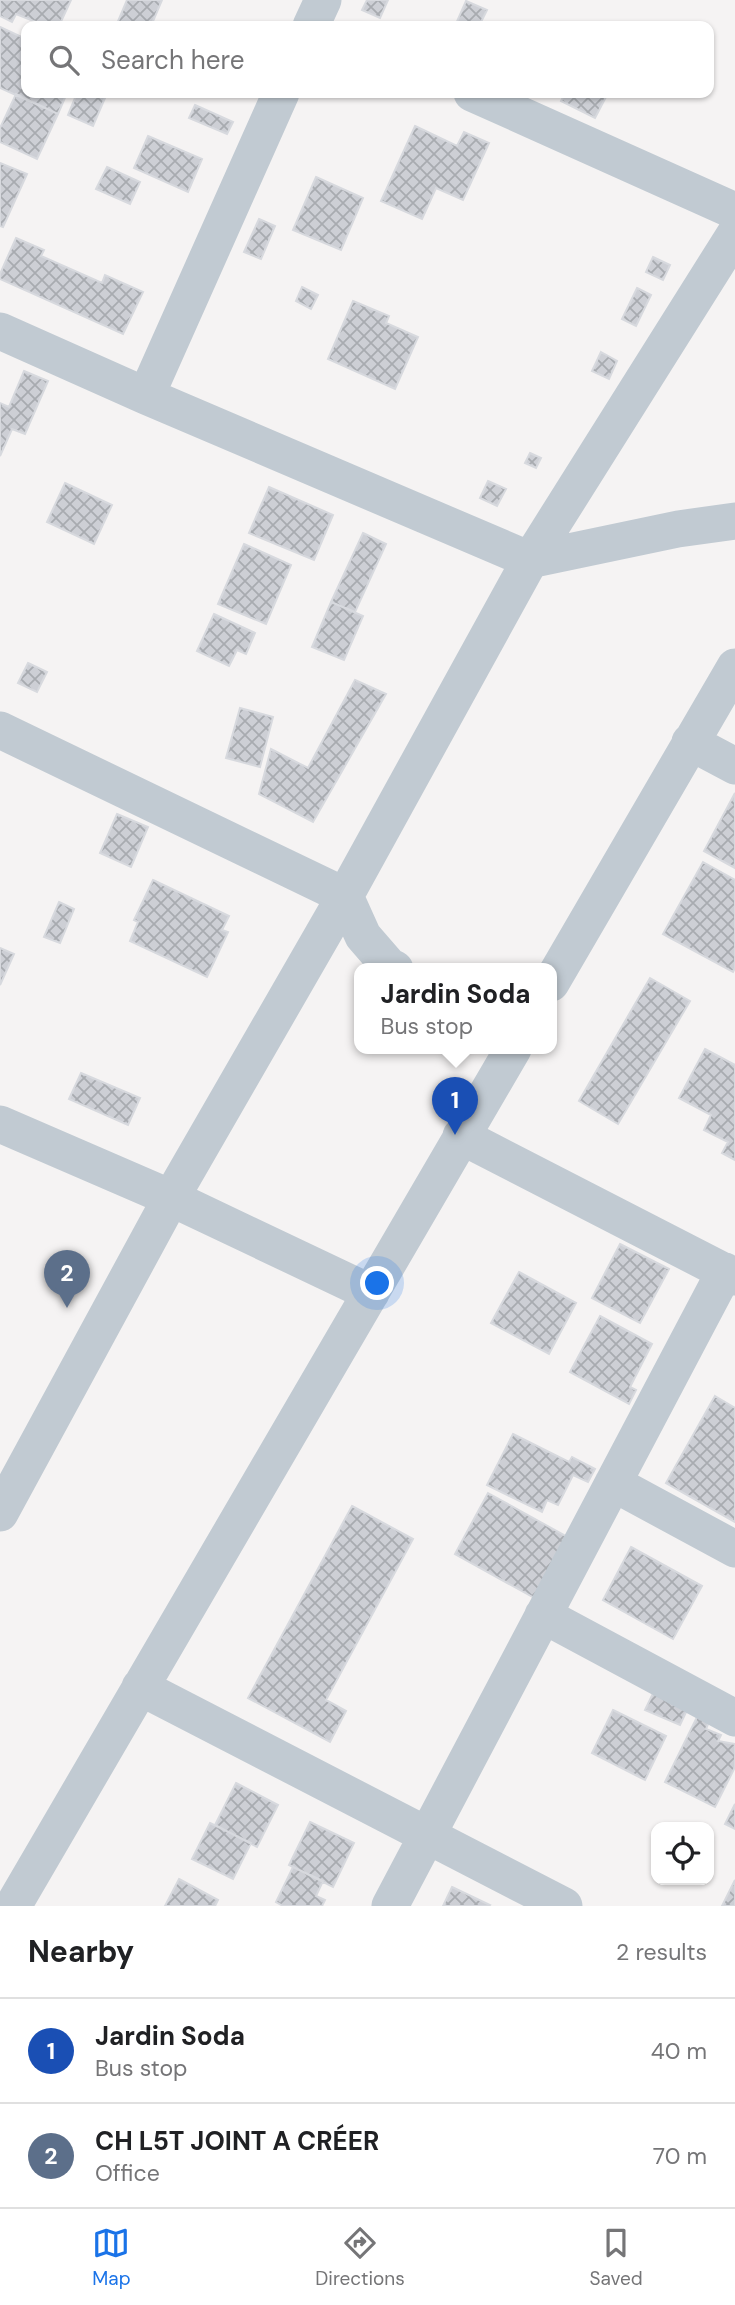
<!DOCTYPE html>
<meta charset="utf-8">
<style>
body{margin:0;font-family:"DM Sans",sans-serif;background:#f6f6f6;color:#202124}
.controls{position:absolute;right:21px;bottom:21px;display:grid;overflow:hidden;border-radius:14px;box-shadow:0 2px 5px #0004}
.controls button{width:63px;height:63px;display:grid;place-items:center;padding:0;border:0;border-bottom:2px solid #e0e0e0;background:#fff;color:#202124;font:35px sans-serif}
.you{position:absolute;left:378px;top:1284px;width:24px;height:24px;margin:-18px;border:5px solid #fff;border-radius:50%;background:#1a73e8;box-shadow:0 0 0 10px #1a73e833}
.badge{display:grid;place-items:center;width:46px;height:46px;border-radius:50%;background:#1a73e8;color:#fff;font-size:23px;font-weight:700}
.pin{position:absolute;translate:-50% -58px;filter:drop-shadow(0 2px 4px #0008)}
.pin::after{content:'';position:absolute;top:37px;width:24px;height:21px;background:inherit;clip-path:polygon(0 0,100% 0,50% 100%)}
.popup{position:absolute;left:354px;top:963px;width:203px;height:91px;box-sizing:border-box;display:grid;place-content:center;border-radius:14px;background:#fff;filter:drop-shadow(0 2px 5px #0005);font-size:23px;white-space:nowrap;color:#757577}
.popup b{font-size:26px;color:#202124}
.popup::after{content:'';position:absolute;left:50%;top:100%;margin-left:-14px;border:14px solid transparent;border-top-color:#fff}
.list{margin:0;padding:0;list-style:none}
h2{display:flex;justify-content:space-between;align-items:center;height:91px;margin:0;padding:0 28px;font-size:30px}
h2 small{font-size:23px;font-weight:400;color:#757577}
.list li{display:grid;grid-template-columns:46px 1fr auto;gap:21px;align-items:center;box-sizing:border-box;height:105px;padding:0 28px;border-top:2px solid #e0e0e0}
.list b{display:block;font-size:26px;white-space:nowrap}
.list p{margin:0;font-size:23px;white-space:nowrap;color:#757577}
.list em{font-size:23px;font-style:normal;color:#757577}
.icon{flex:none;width:38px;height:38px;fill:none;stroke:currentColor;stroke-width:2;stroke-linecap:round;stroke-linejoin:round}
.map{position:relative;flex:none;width:735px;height:1906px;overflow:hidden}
.search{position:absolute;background:#fff;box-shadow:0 2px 5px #0004;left:21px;right:21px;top:21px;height:77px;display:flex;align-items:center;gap:18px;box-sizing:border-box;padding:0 24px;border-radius:14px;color:#757577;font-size:26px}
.sheet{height:301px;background:#fff}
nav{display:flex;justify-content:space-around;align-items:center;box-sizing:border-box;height:98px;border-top:2px solid #e0e0e0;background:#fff;font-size:19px;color:#757577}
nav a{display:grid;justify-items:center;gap:4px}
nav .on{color:#1a73e8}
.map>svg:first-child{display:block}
.building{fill:url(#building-cross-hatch);stroke:#d7d9de;stroke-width:2}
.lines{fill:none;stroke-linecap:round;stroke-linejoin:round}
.street{stroke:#c1cad2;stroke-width:37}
</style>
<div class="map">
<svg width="735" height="1906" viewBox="0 0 735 1906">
<defs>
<pattern id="building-cross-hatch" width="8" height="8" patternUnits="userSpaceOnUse" patternTransform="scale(1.75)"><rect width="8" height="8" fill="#cdcfd5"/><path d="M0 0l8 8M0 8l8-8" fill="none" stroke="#a8abb0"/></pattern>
</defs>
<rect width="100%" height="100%" fill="#f5f3f3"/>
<!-- building -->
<path class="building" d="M0 0H71L59 26H46L16 14 12 22 0 16Z
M127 0H162L151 26H116Z
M367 0H388L380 18 362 10Z
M466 1 487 10 479 26H455Z
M0 27 26 39 24 46 26 47V93H67L58 114 0 88Z
M77 93H94L105 98 93 126 68 115Z
M565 93H602L607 95 595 118 561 101Z
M16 94 58 114 37 159 0 142V128Z
M195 105 233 122 227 134 189 118Z
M415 126 457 146 464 132 489 143 463 200 436 188 422 219 381 201Z
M148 136 202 159 188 192 134 168Z
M0 163 27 174 3 227 0 226Z
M107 167 140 182 130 204 96 189Z
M316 177 363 198 341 250 293 230Z
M259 219 275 226 261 259 244 252Z
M16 238 44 250 41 256 102 283 105 275 143 292 123 334 0 279V274Z
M653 257 670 265 663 280 646 272Z
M302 287 318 295 311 309 296 301Z
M637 288 651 295 636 326 622 319Z
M353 301 389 316 386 323 418 337 395 389 328 359Z
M601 352 617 361 609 379 592 371Z
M24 371 48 381 25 434 12 429 0 456V403L9 407Z
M530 453 541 458 536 468 525 463Z
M488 481 506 489 497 506 480 498Z
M65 483 112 505 94 544 47 522Z
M269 487 333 515 314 560 249 533Z
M363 533 386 544 355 612 331 602Z
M244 544 291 565 266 624 218 604Z
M331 602 363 616 344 660 312 647Z
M214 614 255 633 246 654 237 650 229 666 197 651Z
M28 663 47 672 37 692 18 683Z
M355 680 386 694 313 822 259 794 271 749 308 768Z
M240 708 273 717 260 767 226 758Z
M735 793V868L704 851Z
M117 814 148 827 131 867 100 853Z
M703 862 735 880V968L733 972 663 934Z
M153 880 229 916 222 930 228 932 207 977 130 941 138 922 134 920Z
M59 902 74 909 60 943 44 937Z
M0 948 14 954 0 985Z
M650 978 690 1001 618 1124 579 1101Z
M705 1049 735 1065V1160L722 1153 728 1142 704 1130 711 1115 679 1098Z
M81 1073 140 1098 128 1125 69 1099Z
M620 1244 669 1269 640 1323 592 1298Z
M519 1272 576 1303 549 1354 491 1323Z
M600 1316 652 1344 630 1387 636 1390 629 1404 570 1372Z
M715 1396 735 1408V1522L666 1483Z
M513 1434 569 1462 572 1457 595 1469 588 1482 573 1475 558 1505 547 1500 542 1512 487 1485Z
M488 1493 571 1539 538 1600 455 1554Z
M352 1506 413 1539 326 1700 346 1711 330 1742 248 1698Z
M631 1547 702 1586 673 1639 603 1600Z
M655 1689 689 1706 680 1725 645 1710Z
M613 1710 666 1736 645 1780 592 1753Z
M699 1713 711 1717 706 1729 721 1735 718 1741 735 1744V1767L715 1807 665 1782Z
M236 1783 278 1805 257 1847 215 1825Z
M735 1804V1829L725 1824Z
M310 1822 354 1843 333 1887 289 1865Z
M210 1823 251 1843 233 1879 192 1859Z
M293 1867 323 1881 316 1896 325 1900 322 1906H283L276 1902Z
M179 1879 218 1900 215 1906H165Z
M735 1880V1906H722Z
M452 1887 490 1905 489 1906H443Z"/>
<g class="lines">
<!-- street -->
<path class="street" d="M311 26 323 0
M472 93 735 211
M0 331 146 396 530 560 678 529 735 521
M146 396 281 93
M0 730 345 896 363 936 389 966 395 969
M690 742 735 766
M551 983 735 667
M0 1124 171 1198 371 1293
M461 1136 735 1277
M613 1483 735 1549
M0 1513 171 1198 345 896 530 560 735 234
M543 1615 735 1718
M140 1687 564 1906
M13 1906 513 1049
M390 1906 725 1271"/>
</g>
</svg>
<div class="controls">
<button><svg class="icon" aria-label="locate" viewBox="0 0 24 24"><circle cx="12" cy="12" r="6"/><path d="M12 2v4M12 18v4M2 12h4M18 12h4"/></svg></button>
</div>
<div class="you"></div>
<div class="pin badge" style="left:455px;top:1135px;background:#1a4fb4">1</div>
<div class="popup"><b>Jardin Soda</b>Bus stop</div>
<div class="pin badge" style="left:67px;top:1308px;background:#5c6f8a">2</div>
<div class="search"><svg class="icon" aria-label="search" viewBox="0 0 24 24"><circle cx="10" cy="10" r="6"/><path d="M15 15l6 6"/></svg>Search here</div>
</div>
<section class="sheet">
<h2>Nearby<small>2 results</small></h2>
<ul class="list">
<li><span class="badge" style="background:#1a4fb4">1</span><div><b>Jardin Soda</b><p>Bus stop</p></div><em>40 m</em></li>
<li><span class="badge" style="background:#5c6f8a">2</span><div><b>CH L5T JOINT A CRÉER</b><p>Office</p></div><em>70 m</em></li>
</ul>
</section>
<nav>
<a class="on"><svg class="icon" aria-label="map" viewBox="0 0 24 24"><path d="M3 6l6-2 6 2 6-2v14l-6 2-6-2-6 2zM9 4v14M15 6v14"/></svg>Map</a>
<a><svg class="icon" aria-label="directions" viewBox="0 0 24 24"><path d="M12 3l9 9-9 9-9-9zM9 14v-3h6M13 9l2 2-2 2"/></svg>Directions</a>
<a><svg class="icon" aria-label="saved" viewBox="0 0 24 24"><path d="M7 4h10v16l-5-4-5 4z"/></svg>Saved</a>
</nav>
